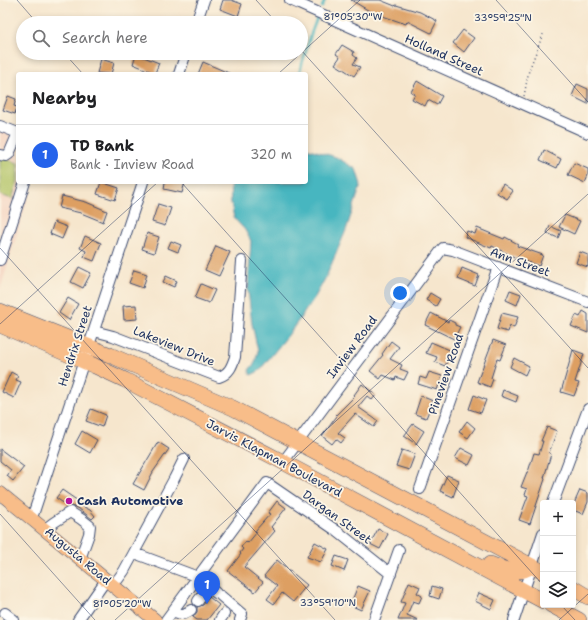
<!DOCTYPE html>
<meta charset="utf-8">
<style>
body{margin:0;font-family:"Shantell Sans",sans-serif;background:#f6f6f6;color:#202124}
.controls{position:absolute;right:12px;bottom:12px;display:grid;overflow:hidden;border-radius:4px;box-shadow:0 2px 6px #0003}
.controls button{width:36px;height:36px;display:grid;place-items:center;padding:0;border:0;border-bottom:1px solid #e0e0e0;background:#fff;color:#202124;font:20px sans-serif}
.you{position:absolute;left:400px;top:293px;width:14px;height:14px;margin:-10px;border:3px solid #fff;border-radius:50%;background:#1a73e8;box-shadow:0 0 0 6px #1a73e833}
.badge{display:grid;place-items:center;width:26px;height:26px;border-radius:50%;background:#2563eb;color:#fff;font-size:13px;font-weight:700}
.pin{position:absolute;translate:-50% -33px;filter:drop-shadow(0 1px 2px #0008)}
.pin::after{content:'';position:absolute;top:21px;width:14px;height:12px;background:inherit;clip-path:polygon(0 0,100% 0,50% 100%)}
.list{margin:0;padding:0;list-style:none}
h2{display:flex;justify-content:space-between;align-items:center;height:52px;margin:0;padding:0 16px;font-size:17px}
h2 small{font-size:13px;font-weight:400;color:#757577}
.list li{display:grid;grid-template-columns:26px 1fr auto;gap:12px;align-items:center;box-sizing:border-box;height:60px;padding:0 16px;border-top:1px solid #e0e0e0}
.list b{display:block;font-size:15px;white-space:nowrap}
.list p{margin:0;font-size:13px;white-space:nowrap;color:#757577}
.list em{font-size:13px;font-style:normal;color:#757577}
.icon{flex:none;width:22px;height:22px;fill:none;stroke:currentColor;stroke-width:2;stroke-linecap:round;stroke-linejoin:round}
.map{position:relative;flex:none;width:588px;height:620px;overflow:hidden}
.search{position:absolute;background:#fff;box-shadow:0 2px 6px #0003;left:16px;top:16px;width:292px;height:44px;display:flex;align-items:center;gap:10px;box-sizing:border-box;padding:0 14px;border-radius:22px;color:#757577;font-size:15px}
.panel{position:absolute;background:#fff;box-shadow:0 2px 6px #0003;left:16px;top:72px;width:292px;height:112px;border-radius:4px}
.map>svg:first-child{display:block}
.built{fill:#f4d3c0}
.green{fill:#b4c569;stroke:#687a64}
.water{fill:#47b6c0;stroke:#31728f}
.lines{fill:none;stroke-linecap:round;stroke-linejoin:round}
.stream{stroke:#47b6c0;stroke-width:2.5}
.building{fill:#dd9f62}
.minor-casing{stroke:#3c4a6f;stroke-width:12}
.major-casing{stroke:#3c4a6f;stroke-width:14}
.highway-casing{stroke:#3c4a6f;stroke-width:16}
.path{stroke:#3c4a6f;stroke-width:1.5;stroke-dasharray:1 3;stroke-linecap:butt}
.minor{stroke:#fff;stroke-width:10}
.major{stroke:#f8bd89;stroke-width:13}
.highway{stroke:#f8bd89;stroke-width:15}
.ticks{fill:none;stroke:#1b2f5e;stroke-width:1;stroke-opacity:0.45}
.poi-dot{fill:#b5179e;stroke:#fcf5e5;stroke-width:1.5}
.labels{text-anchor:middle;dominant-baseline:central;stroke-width:3.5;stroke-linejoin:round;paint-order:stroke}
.street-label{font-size:12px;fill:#1b2f5e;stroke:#fcf5e5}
.poi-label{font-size:12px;font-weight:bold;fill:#1b2f5e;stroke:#fcf5e5;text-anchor:start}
.ticks-label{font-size:10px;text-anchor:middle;fill:#1b2f5e;stroke:#fcf5e5;stroke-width:3.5;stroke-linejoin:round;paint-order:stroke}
</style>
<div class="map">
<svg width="588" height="620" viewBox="0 0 588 620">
<rect width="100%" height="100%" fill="#fcf5e5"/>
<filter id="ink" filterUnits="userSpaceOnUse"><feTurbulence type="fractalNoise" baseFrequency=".025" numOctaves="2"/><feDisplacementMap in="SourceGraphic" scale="8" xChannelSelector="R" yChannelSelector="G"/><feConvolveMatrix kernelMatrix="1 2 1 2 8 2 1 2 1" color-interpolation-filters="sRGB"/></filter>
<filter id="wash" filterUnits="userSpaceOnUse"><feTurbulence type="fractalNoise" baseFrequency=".012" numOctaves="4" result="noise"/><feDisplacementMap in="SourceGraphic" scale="16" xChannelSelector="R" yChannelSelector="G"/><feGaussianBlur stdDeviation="0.9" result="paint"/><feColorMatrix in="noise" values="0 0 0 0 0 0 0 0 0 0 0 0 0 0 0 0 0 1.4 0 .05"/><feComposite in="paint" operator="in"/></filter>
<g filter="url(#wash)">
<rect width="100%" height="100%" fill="#f6e6cd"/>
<!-- built -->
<path class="built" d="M0 126 18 133V182H33L0 290Z"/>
<!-- green -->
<path class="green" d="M0 157 18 163V181L12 199 0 195Z"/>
<!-- water -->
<path class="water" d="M306 148 336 157 356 169 361 185 346 230 326 277 315 297 289 334 259 371 251 375 249 370 255 363 258 351 252 324 248 290 251 241 245 230 234 218 231 203 230 182H306Z"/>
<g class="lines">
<!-- stream -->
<path class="stream" d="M322 7 325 0
M299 74 311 34 317 18"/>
</g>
<g id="blocks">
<!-- building -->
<path class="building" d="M223 0H231L242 4 238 16 220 9Z
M351 0H380L395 6 396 5 420 12 437 21 431 33 407 21 406 24 371 12Z
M463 30 474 38 464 52 453 43Z
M342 45 354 52 353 55 357 58 353 64 360 67 354 76 335 64 340 57 336 54Z
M136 54 159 63 155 73 133 64Z
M101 59 114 63 111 74 97 73Z
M203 62 231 74H198Z
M417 81 442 96 437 105 428 100 425 106 412 99 415 94 411 92Z
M577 84 588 89V104L572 96Z
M8 96 16 99 14 106 17 107 15 114 3 110Z
M544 150 561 159 557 168 540 160Z
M574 163 588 169V176L585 183 568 175Z
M101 182 119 188 115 200 97 194Z
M165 182H185L182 193 164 189Z
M503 184 513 191 507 199 497 193Z
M62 196 86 202 107 211 103 222 81 213 59 208Z
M158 204 171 208 165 226 152 222Z
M565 215 580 221 574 234 559 227Z
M54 222 67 227 62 239 50 234Z
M550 226 561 231 558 238 547 233Z
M477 228 504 239 505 237 518 244 517 246 543 255 539 266 516 258 492 246 491 248 465 237 467 231 475 234Z
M147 233 159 237 154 253 142 249Z
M85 236 101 243 94 261 84 257 86 251 80 248Z
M171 241 181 245 178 252 168 248Z
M216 246 230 252 219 276 205 270Z
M580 252 588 255V267L576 263Z
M79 267 91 273 83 288 71 282Z
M462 268 479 275 475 286 458 279Z
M134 270 147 274 143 288 129 283Z
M166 276 177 281 174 287 163 282Z
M201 284 215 290 209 303 195 298Z
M510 290 521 294 517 305 506 300Z
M430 293 440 299 436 306 426 300Z
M68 298 78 304 69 320 59 313Z
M136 305 137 319 124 320 123 306Z
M583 311 588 314V333L571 326 576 315 580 317Z
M431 313 448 322 449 320 455 323V325L460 327 454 339 425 325Z
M502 313 518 317 514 328 510 326 508 332 497 329Z
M493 340 506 345 500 360 497 359 491 378 493 379 490 387 477 382Z
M391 341 399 347 390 359 402 365 400 369 408 372 404 380 396 377 395 380 383 375 380 379 370 371 383 355 382 354Z
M431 342 452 351 445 366 435 362 437 357 426 353Z
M573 350 584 354 575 382 579 383 574 396 561 392Z
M514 358 529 366 525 375 510 367Z
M11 372 18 376 16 380 21 382 14 398 2 392Z
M429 372 442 376 437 390 418 384 420 377 426 379Z
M362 384 376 395 372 400 367 396 358 407 378 421 374 427 355 414 338 433 345 438 341 443 336 439 332 444 322 436 337 416 336 415 355 396 354 395Z
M503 390 518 396 516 402 501 396Z
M474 395 486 400 481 413 469 409Z
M421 396 433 401 426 418 415 414Z
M91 409 106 415 102 427 86 421Z
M467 421 475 428 468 438 459 432Z
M413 424 424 431 416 444 404 436Z
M547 427 557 431 549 453 551 454 544 478 545 479 530 524 519 520 528 496 525 495 527 489 521 487 527 472H528L534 453 539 454 543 441H541Z
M82 431 97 440 90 453 75 444Z
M158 442 169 449 153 472 144 490 133 484Z
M461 448 474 455 469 465 455 458Z
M0 449 24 467 13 481 7 476 11 470 0 461Z
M402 450 415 454 409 470 396 466Z
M447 475 459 480 453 497 440 491Z
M62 490 81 503 80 505 90 510 95 516 92 519 78 508 70 506H68L56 498Z
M580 490 588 493V502L583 514 573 510V506Z
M277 501 286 508 271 527 275 531 244 567 263 582 255 592 228 571 241 554 240 553 243 549 241 547 246 541 248 543 257 532 255 531 270 514 268 513Z
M378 529 388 534 380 549 370 544Z
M315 542 328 549 321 562 307 557Z
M336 556 348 560 344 571 332 566Z
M277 560 307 585 293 602 282 593 274 604 267 599 277 586 264 576Z
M409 582 420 587 417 593 422 596 419 603 413 601 407 615 418 620H398L405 603 401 602Z
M358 586 370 591 361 610 350 605Z
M432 586 442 589 439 599 430 596Z
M479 593 495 600 491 609 475 601Z
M209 597 219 605 207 620H197L193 617 197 612V607L203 605Z"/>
</g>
</g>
<g filter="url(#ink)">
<use href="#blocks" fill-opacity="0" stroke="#3c4a6f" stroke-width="1"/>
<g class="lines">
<!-- minor casing -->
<g class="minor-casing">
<path id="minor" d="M290 0 588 133
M196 23 204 0
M179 74 186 53
M0 126 18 133
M0 155 6 156 9 154 18 133
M0 260 25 182
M94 331 113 336 219 377C229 374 232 366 235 357L242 261
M283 462 443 248 453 250 588 302
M420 489 498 267
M553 503 588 409
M32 518 143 182
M45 529 53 523 70 512 81 519 90 526 89 534 80 559
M134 553 198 577 216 593
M113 586 124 571 174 479 184 459
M221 596 242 614 240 620
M198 601 209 586
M173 611C181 615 184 615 191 610
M5 613 14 620
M78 620 106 580
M166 620 267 483 337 531 391 574
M220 620 224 614
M374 620 399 550
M514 620 543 533"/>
</g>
<!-- major casing -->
<g class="major-casing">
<path id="major" d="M0 493 155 620"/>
</g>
<!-- highway casing -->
<g class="highway-casing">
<path id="highway" d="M0 311 110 355 233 408 543 572
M0 325 95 366 125 380 283 462 543 601
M490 564C504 569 519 576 531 566
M573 588 588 597
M551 605 579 620"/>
</g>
<!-- path -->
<path class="path" d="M524 96 529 70 544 32"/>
<!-- minor -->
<use href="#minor" class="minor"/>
<!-- major -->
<use href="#major" class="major"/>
<!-- highway -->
<use href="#highway" class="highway"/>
</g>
</g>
<!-- ticks -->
<path class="ticks" d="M17 0 37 23M256 0 277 23M496 0 588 102M301 50 588 368M64 53 83 74M278 74 360 0M181 182 543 585M0 248 335 620M0 324 158 182M0 514 95 620M561 605 575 620M115 620 588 194M559 620 588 594"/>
<!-- markers -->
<circle class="poi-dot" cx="69" cy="501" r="4"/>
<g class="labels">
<!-- street labels -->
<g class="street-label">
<text transform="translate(444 55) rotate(24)">Holland Street</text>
<text transform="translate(520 262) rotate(20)">Ann Street</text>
<text transform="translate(75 346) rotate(-72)">Hendrix Street</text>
<text transform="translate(174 346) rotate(22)">Lakeview Drive</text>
<text transform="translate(352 347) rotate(-53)">Inview Road</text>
<text transform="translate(446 374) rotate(-71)">Pineview Road</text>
<text transform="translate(274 458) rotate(28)">Jarvis Klapman Boulevard</text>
<text transform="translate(337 517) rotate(36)">Dargan Street</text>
<text transform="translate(78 556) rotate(40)">Augusta Road</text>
</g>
<!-- poi labels -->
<g class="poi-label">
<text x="77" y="501">Cash Automotive</text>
</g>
</g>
<g class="ticks-label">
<text x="353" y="20">81°05'30"W</text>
<text x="503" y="21">33°59'25"N</text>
<text x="328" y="606">33°59'10"N</text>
<text x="122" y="607">81°05'20"W</text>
</g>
</svg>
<div class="controls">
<button>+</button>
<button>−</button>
<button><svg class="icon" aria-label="layers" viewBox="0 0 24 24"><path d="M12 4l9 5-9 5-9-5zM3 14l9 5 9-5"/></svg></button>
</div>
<div class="you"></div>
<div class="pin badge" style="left:207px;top:604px">1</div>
<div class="search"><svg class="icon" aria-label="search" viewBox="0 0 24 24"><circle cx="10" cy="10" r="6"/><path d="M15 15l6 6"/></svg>Search here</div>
<section class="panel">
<h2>Nearby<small></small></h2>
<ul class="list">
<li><span class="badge">1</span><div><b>TD Bank</b><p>Bank · Inview Road</p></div><em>320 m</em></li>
</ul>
</section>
</div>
